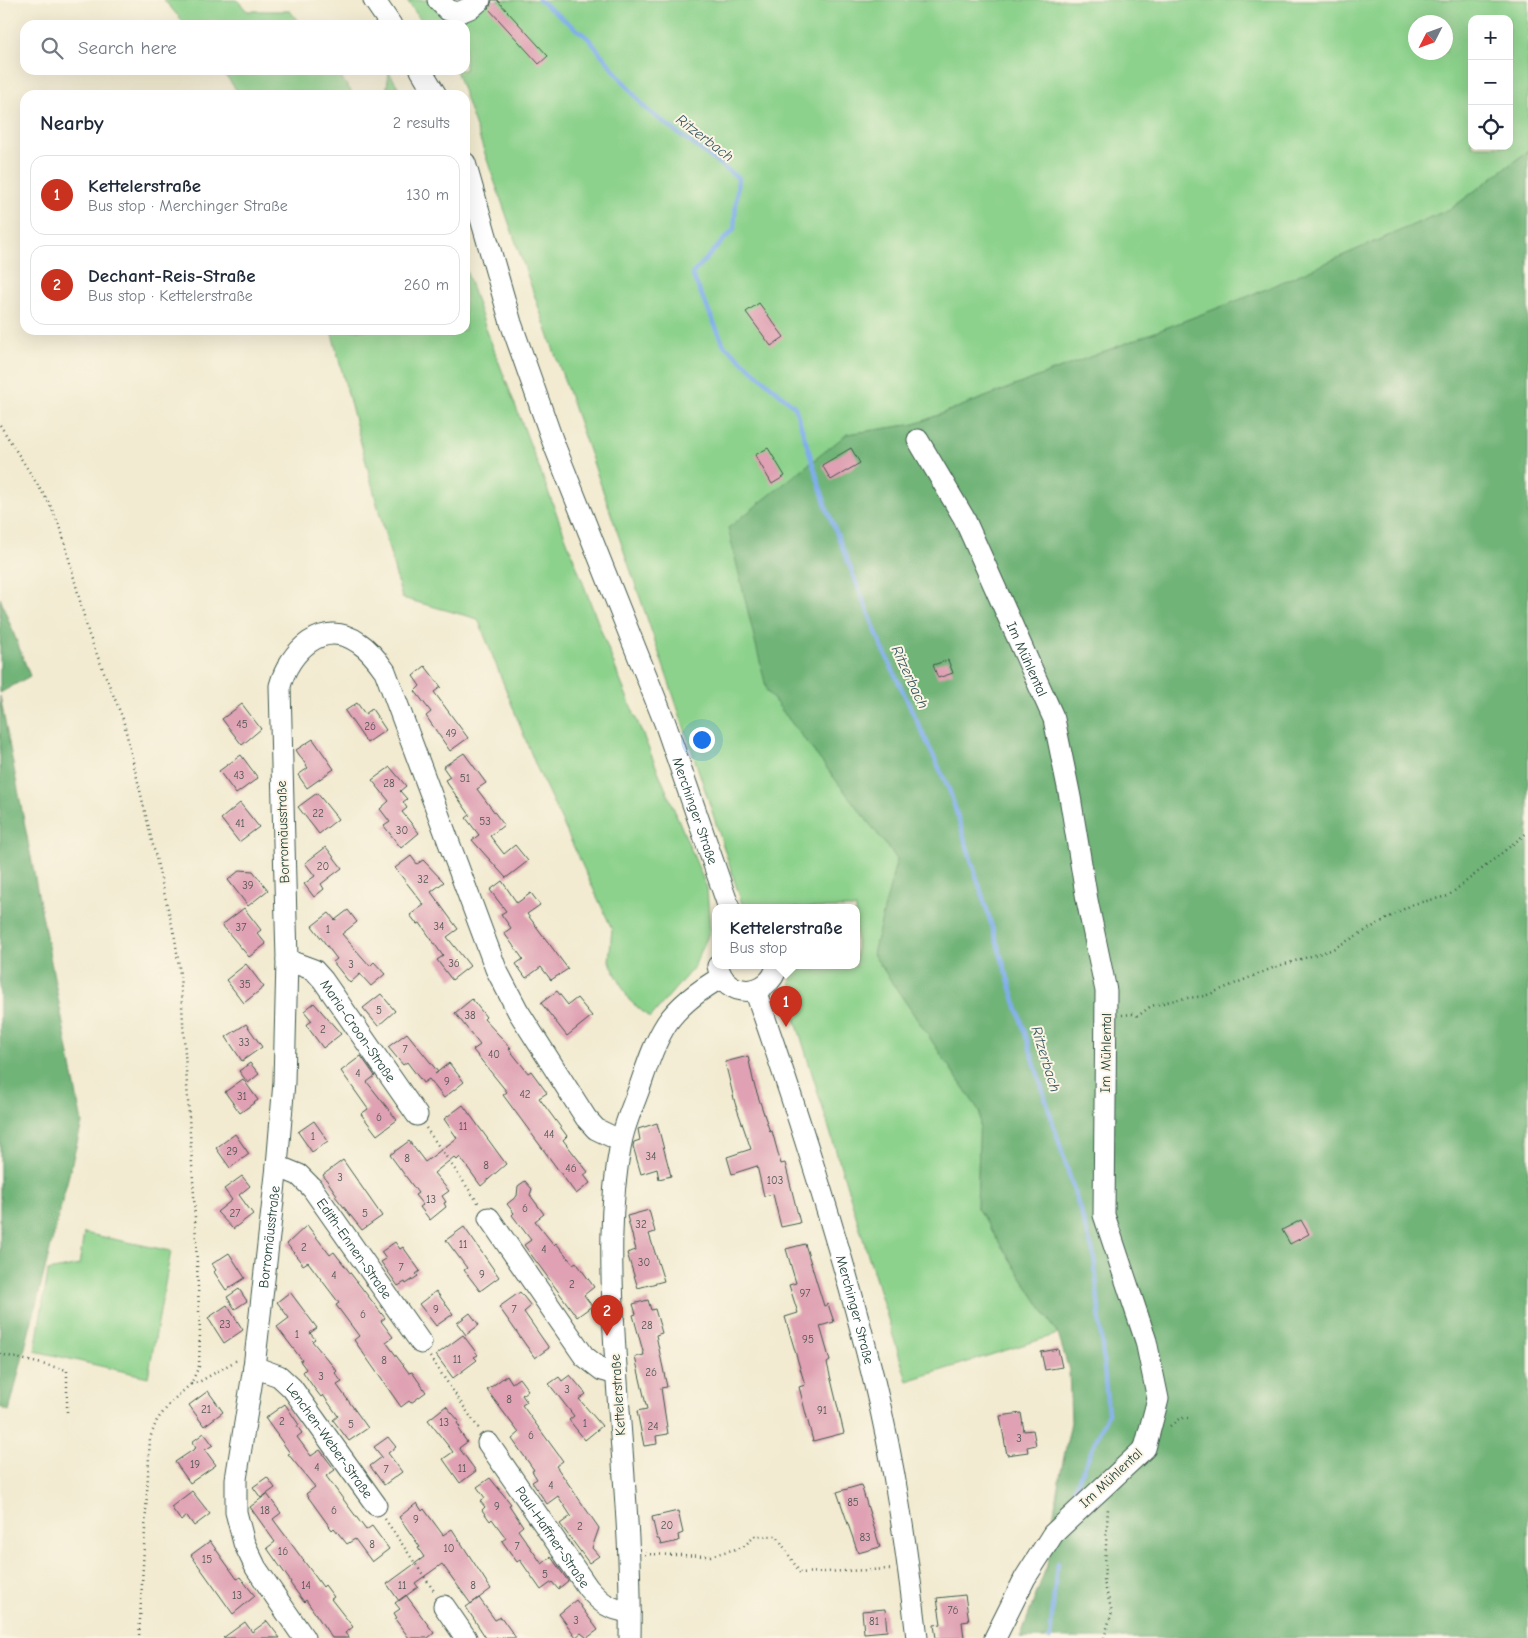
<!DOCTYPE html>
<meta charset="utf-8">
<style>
body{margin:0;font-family:"Comic Neue",sans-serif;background:#f2f2f3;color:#1f2937}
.controls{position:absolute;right:15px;top:15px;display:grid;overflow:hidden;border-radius:10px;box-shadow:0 5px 20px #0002}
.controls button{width:45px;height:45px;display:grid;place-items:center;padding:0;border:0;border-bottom:1px solid #e0e1e3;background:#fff;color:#1f2937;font:25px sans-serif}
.compass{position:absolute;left:1408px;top:15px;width:45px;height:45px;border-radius:50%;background:#fff;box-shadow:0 5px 20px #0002;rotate:228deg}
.you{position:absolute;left:701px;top:739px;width:18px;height:18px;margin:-12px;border:4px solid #fff;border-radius:50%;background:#1a73e8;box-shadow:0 0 0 8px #1a73e833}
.badge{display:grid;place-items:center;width:32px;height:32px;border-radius:50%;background:#c8321e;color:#fff;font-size:16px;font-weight:700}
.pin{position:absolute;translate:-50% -41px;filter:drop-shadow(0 1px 2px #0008)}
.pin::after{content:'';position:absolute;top:26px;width:18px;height:15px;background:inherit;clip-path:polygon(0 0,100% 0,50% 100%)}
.popup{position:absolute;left:712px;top:904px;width:148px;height:65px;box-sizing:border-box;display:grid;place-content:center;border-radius:10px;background:#fff;filter:drop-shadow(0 1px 4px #0005);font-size:16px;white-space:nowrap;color:#747a83}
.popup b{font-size:19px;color:#1f2937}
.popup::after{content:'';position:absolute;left:50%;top:100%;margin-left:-10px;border:10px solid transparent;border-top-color:#fff}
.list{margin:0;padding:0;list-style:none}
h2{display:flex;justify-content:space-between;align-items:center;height:65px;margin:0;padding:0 20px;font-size:21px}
h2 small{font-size:16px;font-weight:400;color:#747a83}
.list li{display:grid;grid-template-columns:32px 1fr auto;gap:15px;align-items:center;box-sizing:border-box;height:80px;margin:0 10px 10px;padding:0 10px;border:1px solid #e0e1e3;border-radius:15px}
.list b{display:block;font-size:19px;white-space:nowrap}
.list p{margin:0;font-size:16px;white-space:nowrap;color:#747a83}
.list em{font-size:16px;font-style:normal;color:#747a83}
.icon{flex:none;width:28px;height:28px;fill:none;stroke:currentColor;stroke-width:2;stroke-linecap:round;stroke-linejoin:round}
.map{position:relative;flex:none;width:1528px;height:1638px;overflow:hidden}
.search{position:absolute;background:#fff;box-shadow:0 5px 20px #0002;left:20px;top:20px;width:450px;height:55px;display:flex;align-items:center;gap:12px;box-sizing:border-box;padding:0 18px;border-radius:15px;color:#747a83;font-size:19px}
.panel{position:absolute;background:#fff;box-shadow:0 5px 20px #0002;left:20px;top:90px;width:450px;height:245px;border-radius:15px}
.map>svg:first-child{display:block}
.green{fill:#8cd28c;stroke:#568860;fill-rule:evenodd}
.forest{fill:#71b478;stroke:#487856}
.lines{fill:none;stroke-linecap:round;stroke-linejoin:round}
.stream{stroke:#80aeea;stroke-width:4.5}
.building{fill:#dfa1b3}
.minor-casing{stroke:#3f574c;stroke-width:23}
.path{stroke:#3f574c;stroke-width:2.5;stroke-dasharray:1 4;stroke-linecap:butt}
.minor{stroke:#fff;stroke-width:21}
.labels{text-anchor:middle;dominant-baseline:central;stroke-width:4;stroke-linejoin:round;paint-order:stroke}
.number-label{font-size:11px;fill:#4f5654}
.street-label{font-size:14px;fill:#1f3d34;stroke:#fcf5e5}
.water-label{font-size:15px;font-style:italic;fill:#375962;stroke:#fcf5e5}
</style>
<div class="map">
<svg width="1528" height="1638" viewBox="0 0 1528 1638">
<rect width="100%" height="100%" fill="#fcf5e5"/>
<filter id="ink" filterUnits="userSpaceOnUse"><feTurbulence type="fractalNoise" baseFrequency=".02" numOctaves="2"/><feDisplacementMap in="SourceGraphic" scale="10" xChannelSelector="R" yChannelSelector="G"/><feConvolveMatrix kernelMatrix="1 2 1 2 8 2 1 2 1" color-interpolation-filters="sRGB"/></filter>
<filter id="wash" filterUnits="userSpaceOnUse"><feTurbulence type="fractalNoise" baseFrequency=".0096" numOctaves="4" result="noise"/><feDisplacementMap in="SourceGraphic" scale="20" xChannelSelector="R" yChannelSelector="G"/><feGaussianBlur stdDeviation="1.12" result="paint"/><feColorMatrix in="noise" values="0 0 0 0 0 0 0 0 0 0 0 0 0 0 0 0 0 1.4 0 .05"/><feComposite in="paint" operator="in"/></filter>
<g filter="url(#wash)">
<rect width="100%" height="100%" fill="#f2ebd1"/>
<!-- green -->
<path class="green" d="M164 0H237L247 11H290L301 25H186Z
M407 0H1528V151L1452 208 1257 293 915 424 847 434 767 691 897 859 873 954 980 1112 977 1208 1058 1334 907 1381 790 1002 791 966H856V908H747L742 904C653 624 551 347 456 70H465V25H424ZM1472 19H1509V146H1472ZM1416 22H1446V52H1416Z
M222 70H335L354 95H240Z
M389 72 403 95H386Z
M465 267 485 326 620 680 707 888 710 931 694 967 650 1018 629 1000 609 961 612 929 536 766 478 619 402 598 331 330H465Z
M84 1233 171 1251 148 1377 35 1351 48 1271 79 1265Z"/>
<!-- forest -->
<path class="forest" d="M1528 151V1638H1020L1047 1565 1057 1491 1071 1422 1069 1370 1058 1334 977 1208 980 1112 873 954 897 859 767 691 728 528 847 434 915 424 1257 293 1452 208Z
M0 598 30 676 0 693Z
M0 696 82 1123 9 1411 0 1407Z"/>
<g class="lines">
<!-- stream -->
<path class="stream" d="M539 0 588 38 646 109 738 178 734 229 692 274 724 345 795 407 827 509 882 647 949 789 989 917 1094 1255 1108 1413 1074 1490
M1050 1638 1057 1563"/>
</g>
<g id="blocks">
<!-- building -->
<path class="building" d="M492 0H497L548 56 539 64 489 9Z
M759 303 784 337 771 346 746 312Z
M768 448 785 476 772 484 755 455Z
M851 448 860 463 831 480 822 465Z
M948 660 953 673 938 678 933 665Z
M425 666 441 687 434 692 468 738 450 751 426 716 431 712 415 691 420 686 413 676Z
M357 703 365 714 372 709 386 730 367 743 345 711Z
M242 704 261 729 242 745 222 719Z
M313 739 334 769 307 788 298 775 308 768 296 750Z
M464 753 486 783 477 789 504 825 490 836 504 854 515 845 528 861 506 878 472 840 479 835 466 818 470 815 445 780 450 777 443 767Z
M241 755 258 778 236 794 219 771Z
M390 767 406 786 400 791 407 799 403 802 407 808 402 812 419 833 401 848 384 826 390 822 380 809 389 801 372 780Z
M317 793 338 819 319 834 298 807Z
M240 803 259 827 239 842 221 819Z
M326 847 342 868 321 884 324 889 314 897 304 884 315 876 305 863Z
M411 856 417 864 423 860 444 882 431 892 458 929 447 937 470 966 452 980 437 960 443 956 420 923 417 924 410 915 424 905 395 868Z
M240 870 253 871 268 890 248 906 228 880Z
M502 881 517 903 531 893 540 905 527 914 568 969 551 980 541 967 526 978 516 964 523 959 504 933 511 928 501 914 506 911 490 890Z
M244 908 261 930 257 933 266 944 249 957 222 925Z
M348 910 357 922 342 934 370 966 374 962 385 974 371 986 360 974 350 983 333 962 337 959 312 926 329 913 335 920Z
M246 964 264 987 244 1003 226 980Z
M557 991 568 1005 577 998 592 1016 567 1036 541 1003Z
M381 994 395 1011 378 1026 363 1008Z
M472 999 486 1017 484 1019 511 1048 509 1049 528 1073 531 1071 547 1093 539 1098 567 1136 563 1140 588 1172 584 1175 590 1183 576 1194 503 1095 507 1092 473 1050 480 1045 455 1013Z
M314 1003 341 1034 323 1048 306 1025 312 1021 304 1011Z
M246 1024 262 1047 242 1061 226 1037Z
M407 1033 438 1072 435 1074 449 1063 464 1082 444 1098 429 1079 423 1083 407 1062 403 1065 388 1047Z
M361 1056 375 1076 367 1082 397 1120 377 1135 361 1114 368 1109 341 1071Z
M748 1056 754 1084 770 1132 772 1131 781 1164 785 1163 800 1223 781 1227 773 1194 764 1196 757 1166 732 1174 727 1157 751 1149 735 1103 725 1062Z
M250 1063 259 1074 248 1083 239 1071Z
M243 1079 258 1100 240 1113 225 1092Z
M463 1105 506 1164 481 1186 460 1157 457 1160 454 1157 434 1173 449 1191 442 1196 446 1202 444 1203 446 1207 430 1220 420 1207 423 1205 415 1195 418 1193 390 1155 409 1141 425 1162 457 1138 444 1119Z
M314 1121 328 1141 312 1152 298 1132Z
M657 1123 671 1176 659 1179 657 1169 641 1174 633 1146 634 1142 640 1140 638 1129Z
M235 1134 249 1154 230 1168 216 1148Z
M343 1160 382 1216 362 1230 335 1196 337 1195 323 1175Z
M242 1176 250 1186 239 1195 253 1214 233 1229 217 1212 232 1200 224 1189Z
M525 1181 532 1189 530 1195 544 1214 535 1221 554 1245 556 1243 573 1264 576 1262 594 1287 584 1295 592 1306 577 1317 524 1245 531 1240 512 1215 514 1213 507 1204 517 1196 518 1186Z
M649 1210 655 1232 649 1234 664 1281 638 1288 627 1253 636 1250 627 1216Z
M1301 1220 1309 1234 1290 1244 1282 1230Z
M307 1225 330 1255 334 1252 385 1318 381 1321 393 1337 386 1342 409 1373 412 1372 426 1392 411 1403 409 1401 401 1407 354 1340 359 1336 336 1305 339 1303 308 1262 303 1265 287 1244Z
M464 1227 499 1277 480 1291 464 1270 467 1268 446 1240Z
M395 1242 400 1249 403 1247 420 1271 416 1274 418 1276 406 1284 405 1282 398 1286 381 1262 386 1259 381 1252Z
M805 1244 824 1306 828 1304 834 1322 820 1326 830 1361 827 1363 844 1433 813 1441 799 1387 805 1385 785 1317 798 1313 789 1285 796 1283 786 1249Z
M229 1253 245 1278 226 1290 214 1272 216 1270 212 1264Z
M239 1289 247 1301 235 1309 227 1297Z
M436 1291 453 1314 436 1326 419 1304Z
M290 1292 317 1328 310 1333 315 1339 312 1341 337 1371 335 1373 342 1382 337 1385 368 1428 349 1441 333 1420 338 1416 323 1395 321 1397 314 1388 303 1372 306 1369 300 1361 302 1360 277 1327 289 1318 277 1302Z
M520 1292 531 1306 524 1312 549 1348 535 1358 499 1307Z
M648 1300 651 1310 655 1309 662 1333 656 1335 667 1387 661 1388 668 1434 656 1436 657 1444 644 1446 637 1411 647 1409 635 1357 644 1355 633 1315 636 1314 633 1304Z
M227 1305 243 1330 224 1343 208 1318Z
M470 1313 479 1325 466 1335 457 1323Z
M463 1335 478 1355 474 1357 477 1360 453 1378 436 1355Z
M1058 1349 1062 1367 1045 1370 1041 1352Z
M507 1375 512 1383 519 1378 528 1390 522 1395 527 1402 522 1405 563 1461 556 1466 599 1528 592 1548 599 1556 589 1563 560 1524 571 1516 558 1496 547 1504 532 1482 537 1479 532 1471 534 1470 512 1439 519 1433 487 1390Z
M570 1375 586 1394 579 1399 602 1426 585 1440 569 1420 574 1416 549 1384 559 1377 562 1381Z
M208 1391 223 1412 204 1426 189 1405Z
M285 1404 299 1425 297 1426 302 1433 297 1437 311 1456 320 1450 335 1470 326 1476 366 1530 372 1526 389 1549 372 1562 355 1539 347 1544 334 1528 332 1530 306 1494 315 1487 288 1454 290 1453 265 1418Z
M446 1406 459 1421 457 1423 460 1427 458 1429 467 1442 459 1448 476 1471 460 1483 443 1459 453 1452 428 1420Z
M1021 1413 1024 1431 1033 1430 1036 1445 1027 1447 1028 1452 1007 1455 1000 1416Z
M204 1433 213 1445 205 1450 216 1465 190 1483 175 1462 196 1448 192 1442Z
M388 1437 396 1447 388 1453 402 1472 384 1485 370 1466 382 1457 374 1447Z
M267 1477 275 1488 261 1498 253 1487Z
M490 1478 511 1504 509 1505 523 1526 518 1530 542 1564 551 1557 568 1581 558 1589 552 1582 541 1590 520 1560 517 1562 502 1541 506 1538 492 1519 490 1521 482 1510 485 1507 480 1501 485 1498 477 1487Z
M861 1485 880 1547 858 1553 837 1492Z
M192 1491 210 1514 194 1526 187 1516 181 1521 171 1507Z
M267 1494 281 1513 273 1519 323 1587 325 1585 334 1597 331 1599 353 1627 345 1633 349 1638H332L306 1600 304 1602 290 1583 291 1582 267 1548 275 1542 250 1507Z
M417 1503 422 1511 424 1509 443 1535 452 1529 491 1589 471 1604 442 1564 415 1583 418 1587 399 1601 387 1584 424 1557 418 1548 420 1547 399 1517Z
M678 1511 683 1533 678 1535 679 1541 661 1545 659 1539H657L652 1517Z
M210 1541 237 1579 240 1577 255 1596 233 1614 191 1555Z
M406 1595 434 1633 428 1638H409L395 1619 397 1618 394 1613 400 1609 395 1603Z
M965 1595 969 1621 962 1622 964 1638H936L934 1625 941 1624 937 1598Z
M479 1598 495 1620 501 1617 516 1638H486L466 1607Z
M576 1600 598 1630 587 1638 581 1633 576 1637 559 1614Z
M885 1609 887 1631 864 1633 862 1611Z
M267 1621 280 1638H223L245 1622 252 1632Z"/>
</g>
</g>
<g filter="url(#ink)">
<use href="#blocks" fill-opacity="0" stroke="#3f574c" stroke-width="1"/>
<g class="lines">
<!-- minor casing -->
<g class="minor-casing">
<g id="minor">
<path d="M374 0 391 25"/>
<path d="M438 0 448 10 458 13 472 7 480 0"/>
<path d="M421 70 436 95"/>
<path id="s1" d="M465 163 511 323 553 442 665 723 729 908"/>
<path id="s2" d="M918 440 964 518 1054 719 1070 797 1087 900 1106 991 1104 1215 1146 1341 1158 1399 1145 1448 1053 1534 1025 1578 995 1638"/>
<path id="s3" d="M287 960 314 970 323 980 417 1115"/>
<path d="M718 966C724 999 770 998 777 966"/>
<path id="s4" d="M755 990C800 1119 842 1249 874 1381 895 1465 907 1552 917 1638"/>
<path id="s5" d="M277 1166 299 1175 312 1188 421 1343"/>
<path d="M489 1218 584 1356 602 1370 616 1374"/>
<path id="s6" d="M254 1367 279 1376 292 1388 376 1505"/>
<path id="s7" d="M488 1443 588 1588C602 1604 609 1609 630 1612"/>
<path d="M444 1606 466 1638"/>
<path id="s8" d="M304 1638 256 1568 244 1543 236 1512V1479L254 1367 277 1166 284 1082 287 960 280 686C289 652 323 617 359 643 370 650 378 661 385 671L496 969 518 1011 586 1118 596 1129 621 1141"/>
<path d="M630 1638C632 1536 619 1434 614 1332 611 1268 609 1205 621 1143 624 1125 633 1106 639 1089 647 1066 654 1043 667 1023 681 1003 701 989 722 977"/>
</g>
</g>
<!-- path -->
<path class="path" d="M0 425 49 503 61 529 89 635 123 719 175 938 180 974 194 1196 200 1333 199 1366 191 1384 172 1401 157 1420 150 1438 139 1638
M1122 1015 1132 1014 1138 1016 1151 1006 1179 999 1205 996 1275 967 1331 950 1413 904 1448 896 1528 832
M426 1128 479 1204
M0 1354 67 1370V1416
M430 1357 479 1429
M191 1384 199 1382 237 1360
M1170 1426 1180 1418H1188
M385 1519 434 1591
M645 1554 710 1556 743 1547 755 1536H777L800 1573 891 1569
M1104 1638 1112 1612 1104 1582 1108 1508"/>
<!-- minor -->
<use href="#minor" class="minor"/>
</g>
</g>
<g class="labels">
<!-- number labels -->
<g class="number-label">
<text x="242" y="724">45</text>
<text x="370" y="726">26</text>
<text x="451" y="733">49</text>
<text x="239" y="775">43</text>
<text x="465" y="778">51</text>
<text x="389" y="783">28</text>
<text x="318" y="813">22</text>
<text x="485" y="821">53</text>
<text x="240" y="823">41</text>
<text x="402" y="830">30</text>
<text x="323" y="866">20</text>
<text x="423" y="879">32</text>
<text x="248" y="885">39</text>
<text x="439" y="926">34</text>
<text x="241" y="927">37</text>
<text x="328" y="929">1</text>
<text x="454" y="963">36</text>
<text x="351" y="964">3</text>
<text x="245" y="984">35</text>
<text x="379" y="1010">5</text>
<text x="470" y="1015">38</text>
<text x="323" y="1029">2</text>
<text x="244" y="1042">33</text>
<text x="405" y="1049">7</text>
<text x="494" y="1054">40</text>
<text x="358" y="1073">4</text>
<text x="447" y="1081">9</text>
<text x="525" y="1094">42</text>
<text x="242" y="1096">31</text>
<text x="379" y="1117">6</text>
<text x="463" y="1126">11</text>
<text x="549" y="1134">44</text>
<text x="313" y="1136">1</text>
<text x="232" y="1151">29</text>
<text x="651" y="1156">34</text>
<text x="407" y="1158">8</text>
<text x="486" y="1165">8</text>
<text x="571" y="1168">46</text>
<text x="340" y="1177">3</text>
<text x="775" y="1180">103</text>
<text x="431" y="1199">13</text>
<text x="525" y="1208">6</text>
<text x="235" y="1213">27</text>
<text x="365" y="1213">5</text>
<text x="641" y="1224">32</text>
<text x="463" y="1244">11</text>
<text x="304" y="1247">2</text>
<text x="544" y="1249">4</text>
<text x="644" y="1262">30</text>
<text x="401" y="1267">7</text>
<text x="482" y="1274">9</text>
<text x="334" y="1275">4</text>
<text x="572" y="1284">2</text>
<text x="805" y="1293">97</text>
<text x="436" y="1309">9</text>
<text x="514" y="1309">7</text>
<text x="363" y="1314">6</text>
<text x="225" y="1324">23</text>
<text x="647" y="1325">28</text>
<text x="297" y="1334">1</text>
<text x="808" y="1339">95</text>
<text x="457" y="1359">11</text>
<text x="384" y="1360">8</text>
<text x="651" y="1372">26</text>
<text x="321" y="1376">3</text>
<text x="567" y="1389">3</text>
<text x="509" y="1399">8</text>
<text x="206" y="1409">21</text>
<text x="822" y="1410">91</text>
<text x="282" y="1421">2</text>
<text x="444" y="1422">13</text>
<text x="585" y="1423">1</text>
<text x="351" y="1424">5</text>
<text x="653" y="1426">24</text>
<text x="531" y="1435">6</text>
<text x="1019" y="1438">3</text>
<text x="195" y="1464">19</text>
<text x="317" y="1467">4</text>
<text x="462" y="1468">11</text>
<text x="386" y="1469">7</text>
<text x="551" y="1485">4</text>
<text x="853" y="1502">85</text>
<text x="497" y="1506">9</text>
<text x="265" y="1510">18</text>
<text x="334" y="1510">6</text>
<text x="416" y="1519">9</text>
<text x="667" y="1525">20</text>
<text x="580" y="1526">2</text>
<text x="865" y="1537">83</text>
<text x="372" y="1544">8</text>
<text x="517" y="1546">7</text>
<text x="449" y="1548">10</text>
<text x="283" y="1551">16</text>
<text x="207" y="1559">15</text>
<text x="545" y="1574">5</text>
<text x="306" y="1585">14</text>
<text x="402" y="1585">11</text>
<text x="473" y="1585">8</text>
<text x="237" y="1595">13</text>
<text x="953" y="1610">76</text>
<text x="576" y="1620">3</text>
<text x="874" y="1621">81</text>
</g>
<!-- street labels -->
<g class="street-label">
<text stroke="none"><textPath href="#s2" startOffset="245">Im Mühlental</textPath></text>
<text stroke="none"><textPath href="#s1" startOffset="688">Merchinger Straße</textPath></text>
<text transform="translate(283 832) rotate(-92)">Borromäusstraße</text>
<text stroke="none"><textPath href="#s3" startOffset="104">Maria-Croon-Straße</textPath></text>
<text transform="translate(1106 1053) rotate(-89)">Im Mühlental</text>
<text stroke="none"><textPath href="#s8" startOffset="422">Borromäusstraße</textPath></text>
<text stroke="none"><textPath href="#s5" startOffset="116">Edith-Ennen-Straße</textPath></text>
<text stroke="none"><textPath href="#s4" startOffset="335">Merchinger Straße</textPath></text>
<text transform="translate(618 1395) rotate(-94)">Kettelerstraße</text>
<text stroke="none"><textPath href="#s6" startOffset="109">Lenchen-Weber-Straße</textPath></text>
<text transform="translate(1111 1478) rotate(-43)">Im Mühlental</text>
<text stroke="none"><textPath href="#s7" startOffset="114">Paul-Haffner-Straße</textPath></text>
</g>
<!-- water labels -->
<g class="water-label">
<text transform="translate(705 138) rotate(37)">Ritzerbach</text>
<text transform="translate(910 677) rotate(65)">Ritzerbach</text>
<text transform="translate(1046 1059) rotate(73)">Ritzerbach</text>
</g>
</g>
</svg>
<div class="controls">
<button>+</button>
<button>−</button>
<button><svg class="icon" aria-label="locate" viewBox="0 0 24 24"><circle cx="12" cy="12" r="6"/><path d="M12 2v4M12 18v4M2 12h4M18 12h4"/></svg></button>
</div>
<svg class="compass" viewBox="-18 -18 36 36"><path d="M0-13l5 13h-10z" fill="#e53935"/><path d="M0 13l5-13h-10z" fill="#747a83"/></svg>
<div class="you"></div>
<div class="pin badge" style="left:786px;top:1027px">1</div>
<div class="popup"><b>Kettelerstraße</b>Bus stop</div>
<div class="pin badge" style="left:607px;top:1336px">2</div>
<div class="search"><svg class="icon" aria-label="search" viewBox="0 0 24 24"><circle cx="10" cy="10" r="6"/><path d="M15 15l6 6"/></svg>Search here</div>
<section class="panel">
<h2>Nearby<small>2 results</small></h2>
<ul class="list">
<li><span class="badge">1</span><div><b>Kettelerstraße</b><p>Bus stop · Merchinger Straße</p></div><em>130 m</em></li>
<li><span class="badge">2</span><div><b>Dechant-Reis-Straße</b><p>Bus stop · Kettelerstraße</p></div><em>260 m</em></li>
</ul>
</section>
</div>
